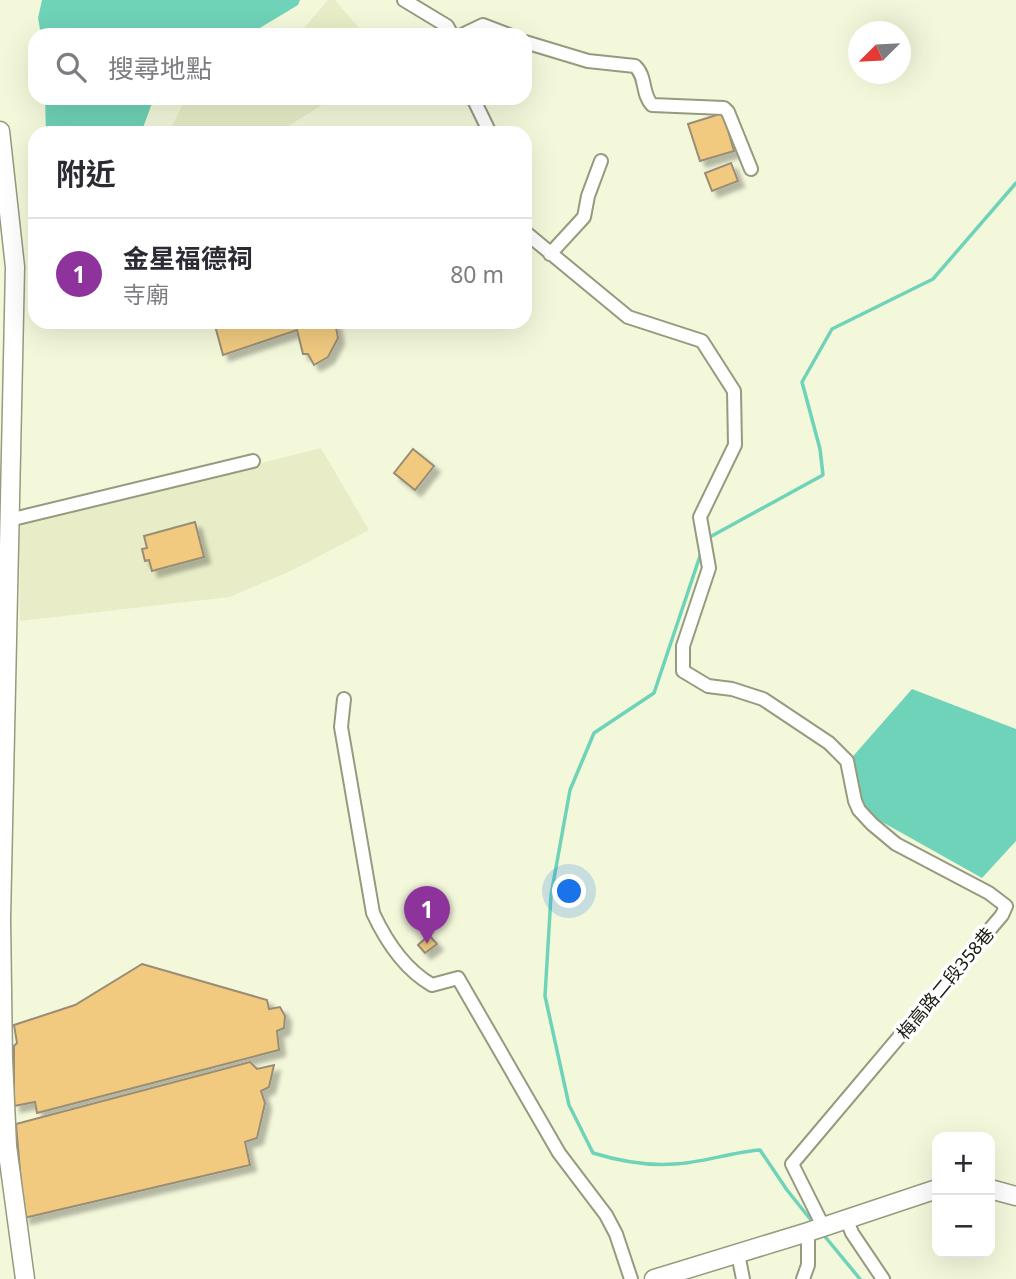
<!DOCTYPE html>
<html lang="zh-TW">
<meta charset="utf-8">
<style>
body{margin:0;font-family:"Noto Sans","Noto Sans TC",sans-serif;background:#f7f7f7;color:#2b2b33}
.controls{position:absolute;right:21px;bottom:21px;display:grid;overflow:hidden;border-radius:14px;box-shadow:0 7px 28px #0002}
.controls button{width:63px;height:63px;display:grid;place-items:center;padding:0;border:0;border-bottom:2px solid #e1e1e2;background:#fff;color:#2b2b33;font:35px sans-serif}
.compass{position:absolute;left:848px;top:21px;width:63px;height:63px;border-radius:50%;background:#fff;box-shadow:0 7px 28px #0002;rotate:246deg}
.you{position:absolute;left:570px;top:892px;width:24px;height:24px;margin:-18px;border:5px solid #fff;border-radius:50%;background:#1a73e8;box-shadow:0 0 0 10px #1a73e833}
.badge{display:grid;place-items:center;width:46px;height:46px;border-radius:50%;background:#8e329c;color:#fff;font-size:23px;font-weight:700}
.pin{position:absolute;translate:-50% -58px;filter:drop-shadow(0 2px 4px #0008)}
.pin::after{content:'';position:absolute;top:37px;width:24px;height:21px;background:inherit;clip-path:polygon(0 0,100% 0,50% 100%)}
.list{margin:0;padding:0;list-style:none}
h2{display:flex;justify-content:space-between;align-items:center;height:91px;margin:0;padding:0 28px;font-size:30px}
h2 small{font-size:23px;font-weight:400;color:#7c7c81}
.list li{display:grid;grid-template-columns:46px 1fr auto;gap:21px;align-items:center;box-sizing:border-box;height:112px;padding:0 28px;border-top:2px solid #e1e1e2}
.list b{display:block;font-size:26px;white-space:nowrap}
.list p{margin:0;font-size:23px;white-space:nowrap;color:#7c7c81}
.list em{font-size:23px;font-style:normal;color:#7c7c81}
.icon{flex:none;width:38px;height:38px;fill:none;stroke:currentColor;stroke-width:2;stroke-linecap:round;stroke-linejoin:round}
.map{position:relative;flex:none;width:1016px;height:1279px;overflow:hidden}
.search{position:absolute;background:#fff;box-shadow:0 7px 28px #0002;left:28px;top:28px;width:504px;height:77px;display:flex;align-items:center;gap:18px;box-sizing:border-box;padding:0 24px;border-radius:21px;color:#7c7c81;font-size:26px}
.panel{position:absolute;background:#fff;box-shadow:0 7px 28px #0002;left:28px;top:126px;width:504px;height:203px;border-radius:21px}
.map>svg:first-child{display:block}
.built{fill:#e8edc8}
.water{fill:#6ed3b8}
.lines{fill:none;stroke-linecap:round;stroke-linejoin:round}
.stream{stroke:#6ed3b8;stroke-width:3.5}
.building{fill:#f1ca80;stroke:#9a8d75;stroke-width:2;filter:url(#shadow)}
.street-casing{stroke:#969a7f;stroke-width:16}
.secondary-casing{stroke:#969a7f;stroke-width:21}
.street{stroke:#fff;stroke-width:12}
.secondary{stroke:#fff;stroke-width:18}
.labels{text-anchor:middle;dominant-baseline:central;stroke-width:7;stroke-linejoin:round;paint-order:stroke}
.street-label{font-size:18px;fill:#191a10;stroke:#fff}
</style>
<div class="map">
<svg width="1016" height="1279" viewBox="0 0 1016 1279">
<defs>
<filter id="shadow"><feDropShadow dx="6" dy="6" stdDeviation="2" flood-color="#0004"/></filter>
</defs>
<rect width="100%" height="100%" fill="#f4f8db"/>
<!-- built -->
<path class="built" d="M328 0H335L365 35H298Z
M188 98H333L277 133H169L185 99Z
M28 193H35V313L31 314Z
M321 448 369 530 293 570 230 597 20 621 19 524Z"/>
<!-- water -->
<path class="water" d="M42 0H300L298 5 248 35H41L38 18Z
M45 98H154L141 133H46Z
M912 689 1016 729V841L982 878 859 809 848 762Z"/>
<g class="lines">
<!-- stream -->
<path class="stream" d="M708 538 823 475 820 449 802 382 832 329 933 279 1016 183
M702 550 654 693 594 733 570 790 551 895 545 996 569 1105 593 1153C619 1161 647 1166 674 1164 703 1163 731 1152 760 1150L787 1190 815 1225
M822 1233 860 1279"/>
</g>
<!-- building -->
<path class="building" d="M723 113 734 151 700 161 688 124Z
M731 163 738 181 712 191 705 173Z
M214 322H335L338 338 328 357 314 365 308 354H303L297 330 223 355Z
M413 449 434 466 415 490 394 473Z
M195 522 204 557 152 571 149 560 145 561 142 549 147 548 144 536Z
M429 935 437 944 425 953 418 945Z
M142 964 267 1000 269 1009 280 1007 285 1016 284 1028 277 1031 279 1050 37 1113 35 1102 14 1106V1046L17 1043 14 1025 75 1005Z
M250 1062 257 1069 274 1065 269 1087 261 1091 265 1103 257 1138 245 1142 250 1165 24 1218 16 1124Z"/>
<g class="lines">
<!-- street casing -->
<g class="street-casing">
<path id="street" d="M404 0 447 26 452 35
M462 35 483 25 509 35
M525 42 588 61 635 66C647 77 641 93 652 105L724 108 728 112 751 169
M473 98 490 133
M525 232 628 317 702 341 734 391 735 445 700 517 709 568 683 646V671L708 686 732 689 763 699 829 743 847 761 855 801 859 810 872 824 896 844 989 893 1006 906 1002 915 792 1164 823 1226
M550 254 584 217 588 196 601 161
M9 520 253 461
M344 699 341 727 373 913C386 941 404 969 432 985L458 978 559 1153 606 1215 616 1234 631 1279
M846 1218 852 1233 883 1279
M738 1254 743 1279
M803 1279 808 1265V1232"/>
</g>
<!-- secondary casing -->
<g class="secondary-casing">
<path id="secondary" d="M0 131 15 267 1 919 3 1059 7 1146 25 1279
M990 1189 1016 1196
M654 1279 808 1232 937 1189"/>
</g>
<!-- street -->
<use href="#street" class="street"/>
<!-- secondary -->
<use href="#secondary" class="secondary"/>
</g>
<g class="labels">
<!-- street labels -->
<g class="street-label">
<text transform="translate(945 983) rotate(-50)">梅高路二段358巷</text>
</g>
</g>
</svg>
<div class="controls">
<button>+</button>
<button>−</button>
</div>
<svg class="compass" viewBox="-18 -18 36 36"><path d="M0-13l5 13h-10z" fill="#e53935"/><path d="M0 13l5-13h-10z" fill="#7c7c81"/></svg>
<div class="you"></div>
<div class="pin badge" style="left:427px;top:944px">1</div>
<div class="search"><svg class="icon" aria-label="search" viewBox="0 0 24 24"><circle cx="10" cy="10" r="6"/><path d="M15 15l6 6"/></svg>搜尋地點</div>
<section class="panel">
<h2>附近<small></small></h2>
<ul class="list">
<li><span class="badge">1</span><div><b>金星福德祠</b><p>寺廟</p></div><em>80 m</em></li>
</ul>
</section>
</div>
